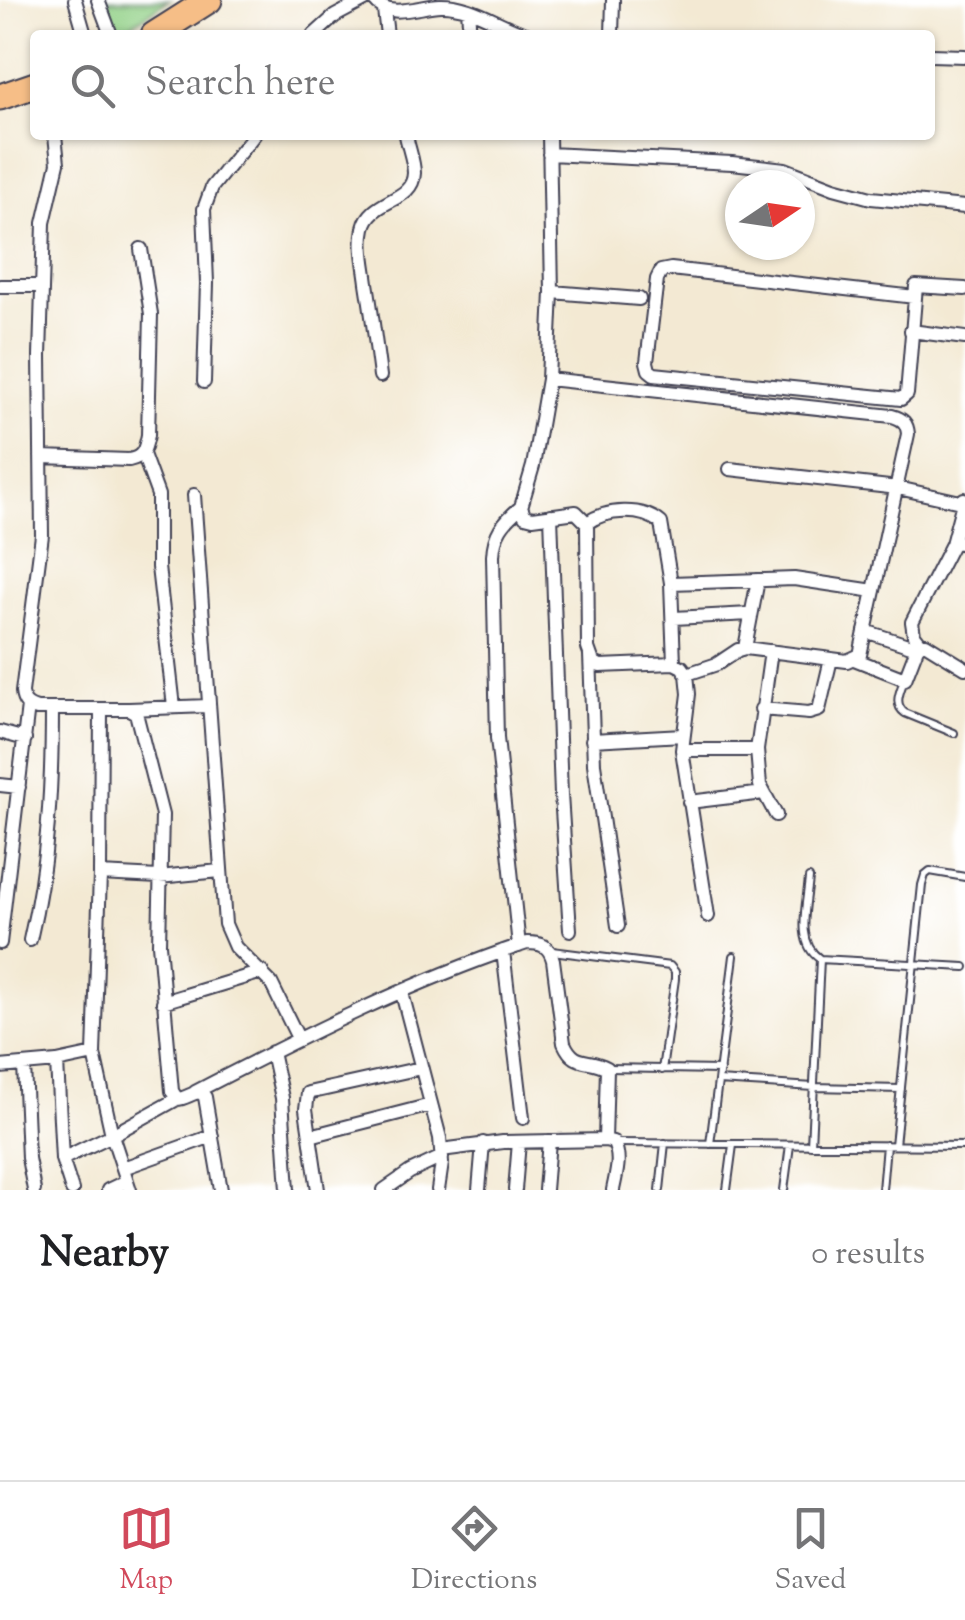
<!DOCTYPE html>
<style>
body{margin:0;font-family:"Sorts Mill Goudy",serif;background:#f2f2f2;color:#202124}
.compass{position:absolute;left:725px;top:170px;width:90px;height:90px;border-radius:50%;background:#fff;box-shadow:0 2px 8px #0004;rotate:77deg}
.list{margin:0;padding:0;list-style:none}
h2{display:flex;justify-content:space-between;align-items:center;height:130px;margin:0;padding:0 40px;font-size:42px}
h2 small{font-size:32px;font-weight:400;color:#757577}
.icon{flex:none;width:55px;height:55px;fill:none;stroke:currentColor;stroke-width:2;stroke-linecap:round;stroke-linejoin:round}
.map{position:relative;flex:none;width:965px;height:1190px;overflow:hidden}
.search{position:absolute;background:#fff;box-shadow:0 2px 8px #0004;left:30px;right:30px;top:30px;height:110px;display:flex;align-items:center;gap:25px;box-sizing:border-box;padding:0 35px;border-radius:10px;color:#757577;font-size:38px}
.sheet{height:290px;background:#fff}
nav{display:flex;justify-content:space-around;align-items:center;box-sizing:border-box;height:140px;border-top:2px solid #e0e0e0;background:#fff;font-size:28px;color:#757577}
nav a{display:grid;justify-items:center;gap:5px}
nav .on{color:#d1495b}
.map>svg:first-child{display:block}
.green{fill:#91d086;stroke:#5a7960;stroke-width:2.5}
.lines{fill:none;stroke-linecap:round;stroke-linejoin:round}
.lane-casing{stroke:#414052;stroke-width:10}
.street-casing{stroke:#414052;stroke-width:16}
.highway-casing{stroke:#414052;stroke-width:29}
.lane{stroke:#fff;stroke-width:6}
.street{stroke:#fff;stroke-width:12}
.highway{stroke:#f6be87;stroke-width:25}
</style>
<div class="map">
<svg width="965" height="1190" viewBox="0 0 965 1190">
<rect width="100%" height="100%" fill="#fff"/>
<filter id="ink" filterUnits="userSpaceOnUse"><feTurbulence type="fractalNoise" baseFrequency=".01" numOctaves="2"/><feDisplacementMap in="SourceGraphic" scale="20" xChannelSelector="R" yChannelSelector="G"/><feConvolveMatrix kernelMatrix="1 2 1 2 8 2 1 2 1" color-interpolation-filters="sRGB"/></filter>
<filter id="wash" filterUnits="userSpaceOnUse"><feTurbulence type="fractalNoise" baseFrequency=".0048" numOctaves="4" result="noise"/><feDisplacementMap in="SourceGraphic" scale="40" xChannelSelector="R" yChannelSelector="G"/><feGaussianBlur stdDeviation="2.25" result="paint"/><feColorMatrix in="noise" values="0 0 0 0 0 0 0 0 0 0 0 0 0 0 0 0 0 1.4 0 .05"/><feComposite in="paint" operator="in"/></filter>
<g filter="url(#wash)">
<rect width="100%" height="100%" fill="#f3e9d3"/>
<!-- green -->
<path class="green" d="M105 0H169L118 34Z"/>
</g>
<g filter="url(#ink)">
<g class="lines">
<!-- lane casing -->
<g class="lane-casing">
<path id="lane" d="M904 680C900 692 893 704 905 713L954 733
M809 878C807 904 795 943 820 959L965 967
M552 951 670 966 675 972V979L662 1070
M608 1068 720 1070
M718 1081 814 1087 901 1089
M616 1143 965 1146
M710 1144 734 956
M811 1145 820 959
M895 1145 922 885 925 875 930 871 965 877
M660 1190 665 1143
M727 1190 733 1145
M784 1190 790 1145
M882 1190 886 1145"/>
</g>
<!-- street casing -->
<g class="street-casing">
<path id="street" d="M75 0 85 35
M98 0 111 35
M374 0C389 20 418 6 440 5 472 4 500 27 529 35
M384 10 387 35
M468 10 470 35
M314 35 335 16 365 0
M612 35 613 0
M930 55 965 56
M55 135 58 163 44 223 40 356 42 535 22 692C23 703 27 706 37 709H129L136 713 162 815 159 944 172 1091 177 1099C186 1099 192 1092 201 1092L205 1097 221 1190
M549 135 552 292 548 379 533 466 521 507 525 516 533 518 576 512 587 523 588 648 593 662 600 666 674 663 682 667 687 674 689 694 682 750 708 916
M549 154 732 163 785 169 834 188 871 198 965 207
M0 286H42
M552 292 639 299
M915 297 671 269 661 271 657 279 647 362 649 370 654 374 901 399 907 394 916 286 965 289
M911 331 965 338
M380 376C376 345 372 314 367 283 365 265 360 246 364 228 371 198 413 203 414 173 414 161 408 147 406 135
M548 379 892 416C903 419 907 423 908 434L860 655 847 661 745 648 738 650 717 664 687 674
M204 382 207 283 204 209 212 187 254 135
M143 454 158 495V567L174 707
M41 457 129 460C144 457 145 449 148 435L151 314 141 249
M730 469 898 488 965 503
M194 495 225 924 235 947 271 983 298 1038
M551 515 561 795 570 930
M587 523C606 509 642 507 661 523L671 583 674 663
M952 544 964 499
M671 583 794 579 874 591
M674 618 750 614
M865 631 917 648
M921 644 914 635 912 622 952 544 958 542 965 545
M745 648 758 580
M771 651 757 750 760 785 776 815
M590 655 594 764 618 926
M854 659 905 679 917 648 921 644H926L965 668
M129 709 208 706
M761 709 809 713 819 710 831 659
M101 710 100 874 94 1054 112 1135 130 1190
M0 732 25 739
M592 740 683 735
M682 750H757
M0 785 19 787
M689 802 764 793
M100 874 159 877 220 871
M30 940C48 864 52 787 52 709
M0 943 28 706
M519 946 497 738 493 556C494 533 503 522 521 507
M503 951 523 1118
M402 993 440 1138 442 1163 438 1190
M163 1002 262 972
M272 1052 282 1098 288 1190
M57 1062 62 1159 72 1190
M24 1065 28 1158 34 1190
M0 1067 57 1062 94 1054
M195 1092C303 1036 412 981 527 943 542 943 549 946 553 960L564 1043C575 1068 588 1057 607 1068L605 1140
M310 1136 431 1105
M441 1150 503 1142 605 1140 613 1142C622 1157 616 1174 613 1190
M62 1159 112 1135 177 1099
M123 1168 212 1136
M108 1190 127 1181
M318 1190 306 1109 308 1093 421 1068
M384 1190 410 1172 442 1157
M479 1190 483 1143
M515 1190 519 1142
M545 1190 549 1141"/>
</g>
<!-- highway casing -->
<g class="highway-casing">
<path id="highway" d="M154 35 209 0
M0 97 35 85"/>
</g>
<!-- lane -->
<use href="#lane" class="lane"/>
<!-- street -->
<use href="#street" class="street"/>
<!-- highway -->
<use href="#highway" class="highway"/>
</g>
</g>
</svg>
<svg class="compass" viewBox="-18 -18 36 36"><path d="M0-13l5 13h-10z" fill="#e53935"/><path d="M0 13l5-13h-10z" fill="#757577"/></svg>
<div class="search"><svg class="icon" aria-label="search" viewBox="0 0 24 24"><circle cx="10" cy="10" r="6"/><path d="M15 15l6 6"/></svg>Search here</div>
</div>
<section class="sheet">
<h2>Nearby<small>0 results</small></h2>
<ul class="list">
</ul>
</section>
<nav>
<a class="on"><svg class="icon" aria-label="map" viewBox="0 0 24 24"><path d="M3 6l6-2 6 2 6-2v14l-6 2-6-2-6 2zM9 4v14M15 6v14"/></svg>Map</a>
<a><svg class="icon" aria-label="directions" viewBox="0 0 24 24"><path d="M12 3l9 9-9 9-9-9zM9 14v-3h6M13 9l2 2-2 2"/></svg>Directions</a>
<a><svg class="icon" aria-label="saved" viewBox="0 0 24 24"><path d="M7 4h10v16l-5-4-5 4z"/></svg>Saved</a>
</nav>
